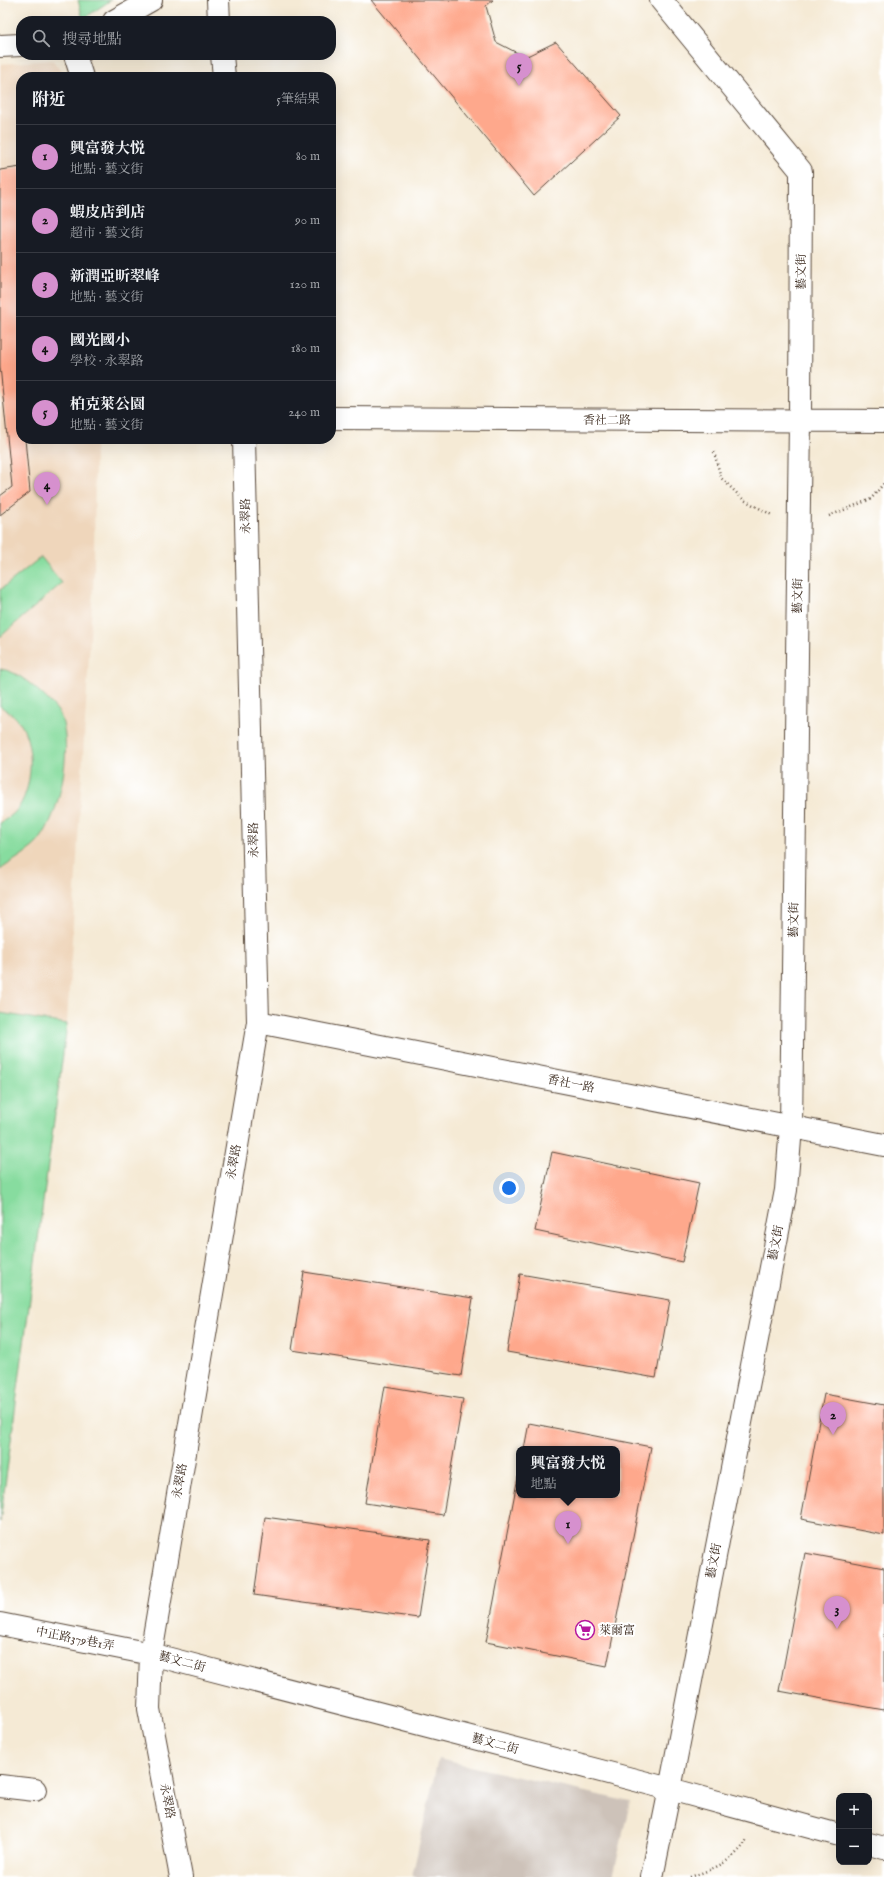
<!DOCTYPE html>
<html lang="zh-TW">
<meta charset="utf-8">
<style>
body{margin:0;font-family:"IM FELL English","Noto Serif TC",serif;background:#242831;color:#f1f3f6}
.controls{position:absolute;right:12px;bottom:12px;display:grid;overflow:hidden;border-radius:8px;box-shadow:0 4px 16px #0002}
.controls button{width:36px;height:36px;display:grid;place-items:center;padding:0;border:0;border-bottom:1px solid #363941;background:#171b24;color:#f1f3f6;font:20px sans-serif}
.you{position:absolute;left:509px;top:1188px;width:14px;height:14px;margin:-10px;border:3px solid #fff;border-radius:50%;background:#1a73e8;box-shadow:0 0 0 6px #1a73e833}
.badge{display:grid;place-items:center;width:26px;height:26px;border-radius:50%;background:#d690ce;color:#111;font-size:13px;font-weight:700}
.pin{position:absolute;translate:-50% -33px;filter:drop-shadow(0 1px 2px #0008)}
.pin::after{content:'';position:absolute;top:21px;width:14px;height:12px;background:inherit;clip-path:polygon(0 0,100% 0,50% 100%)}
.popup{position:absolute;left:516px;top:1446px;width:104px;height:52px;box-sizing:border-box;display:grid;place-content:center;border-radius:8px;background:#171b24;filter:drop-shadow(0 1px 3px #0005);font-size:13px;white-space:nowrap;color:#9ea1a6}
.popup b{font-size:15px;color:#f1f3f6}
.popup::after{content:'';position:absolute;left:50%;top:100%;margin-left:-8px;border:8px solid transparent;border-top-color:#171b24}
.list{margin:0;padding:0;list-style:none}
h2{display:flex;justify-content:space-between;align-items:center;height:52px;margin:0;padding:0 16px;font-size:17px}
h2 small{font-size:13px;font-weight:400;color:#9ea1a6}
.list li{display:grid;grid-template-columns:26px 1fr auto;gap:12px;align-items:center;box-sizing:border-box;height:64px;padding:0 16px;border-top:1px solid #363941}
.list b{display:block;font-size:15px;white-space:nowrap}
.list p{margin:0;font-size:13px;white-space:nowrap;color:#9ea1a6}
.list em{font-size:13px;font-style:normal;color:#9ea1a6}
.icon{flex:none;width:22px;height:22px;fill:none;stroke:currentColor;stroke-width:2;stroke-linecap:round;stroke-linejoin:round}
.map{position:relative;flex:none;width:884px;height:1877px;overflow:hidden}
.search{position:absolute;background:#171b24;box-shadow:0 4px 16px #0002;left:16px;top:16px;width:320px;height:44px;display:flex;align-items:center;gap:10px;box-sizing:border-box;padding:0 14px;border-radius:16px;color:#9ea1a6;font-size:15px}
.panel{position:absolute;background:#171b24;box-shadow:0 4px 16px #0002;left:16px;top:72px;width:320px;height:372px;border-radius:16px}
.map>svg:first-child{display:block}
.built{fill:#efd6bb}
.industrial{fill:#cdc2b9}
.green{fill:#87dc9f;stroke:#61835e}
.building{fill:#fea88c}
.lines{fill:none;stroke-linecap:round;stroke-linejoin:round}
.minor-casing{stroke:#574739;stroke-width:24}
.path{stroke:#574739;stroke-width:2.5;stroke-dasharray:1 3;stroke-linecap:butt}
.minor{stroke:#fff;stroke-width:22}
.labels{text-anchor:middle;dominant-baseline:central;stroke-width:4;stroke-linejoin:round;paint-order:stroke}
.street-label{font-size:12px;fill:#3b2a1e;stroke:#fff}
.poi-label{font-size:12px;fill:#3b2a1e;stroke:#fff;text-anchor:start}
</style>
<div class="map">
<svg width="884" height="1877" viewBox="0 0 884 1877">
<rect width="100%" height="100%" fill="#fff"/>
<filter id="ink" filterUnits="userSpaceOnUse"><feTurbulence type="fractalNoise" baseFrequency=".025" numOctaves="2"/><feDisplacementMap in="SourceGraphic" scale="8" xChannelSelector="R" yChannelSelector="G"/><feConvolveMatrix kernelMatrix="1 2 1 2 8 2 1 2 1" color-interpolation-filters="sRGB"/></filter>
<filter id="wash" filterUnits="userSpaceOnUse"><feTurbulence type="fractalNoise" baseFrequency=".012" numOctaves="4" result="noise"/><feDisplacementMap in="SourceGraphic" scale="16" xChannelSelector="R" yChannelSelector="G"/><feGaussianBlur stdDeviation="0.9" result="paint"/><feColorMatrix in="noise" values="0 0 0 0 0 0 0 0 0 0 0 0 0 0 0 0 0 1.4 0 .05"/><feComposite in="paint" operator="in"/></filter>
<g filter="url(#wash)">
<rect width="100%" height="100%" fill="#f5ead5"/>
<!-- built -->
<path class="built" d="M52 60 67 77H21V439H95L94 571 67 1024 0 1013V64Z"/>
<!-- industrial -->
<path class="industrial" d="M438 1759 630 1802 613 1877H412Z"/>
<!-- green -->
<path class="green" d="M78 0H111L83 19Z
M41 557 62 583 0 637V590Z
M0 669C12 670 25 679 34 687 42 694 58 708 61 717 73 749 60 817 37 843 27 853 12 861 0 870V823C5 820 11 816 15 812 34 791 36 741 17 719 13 714 5 710 0 706Z
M0 1013 67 1024 0 1522Z"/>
<g id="blocks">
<!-- building -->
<path class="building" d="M371 0H493L486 6 496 42 525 57 556 42 621 116 534 196Z
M21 167V439H25L30 492 0 515V496L12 487 0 366V170Z
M552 1152 699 1183 682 1262 535 1231Z
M304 1272 473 1298 461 1376 292 1350Z
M520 1274 670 1300 656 1378 507 1352Z
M385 1386 463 1399 443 1515 365 1503Z
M824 1394 884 1405V1535L801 1519Z
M529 1423 651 1447 607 1666 486 1642 518 1477 519 1495H617V1449H524Z
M265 1517 430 1540 418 1618 254 1595Z
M805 1553 884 1568V1710L779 1691Z"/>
</g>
</g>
<g filter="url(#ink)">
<use href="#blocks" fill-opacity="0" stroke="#574739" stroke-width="1"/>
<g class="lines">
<!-- minor casing -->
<g class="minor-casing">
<path id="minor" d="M218 0 219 21
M114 21 151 0
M0 46 21 45
M75 55 82 77
M222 55 224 77
M331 418 884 421
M258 1022 884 1145
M0 1624 151 1654 670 1789 839 1835
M0 1786 35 1790
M869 1844 884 1848
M181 1877 149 1709 151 1654 258 1022 244 439
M652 1877 670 1789 786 1190 791 1127 800 421 801 171 661 0"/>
</g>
<!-- path -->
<path class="path" d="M714 452 721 478 744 500 772 515
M829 516 871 499 884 483
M690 1877C714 1869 735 1861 748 1838"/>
<!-- minor -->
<use href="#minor" class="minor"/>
</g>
</g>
<!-- icons -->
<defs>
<g id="supermarket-ring" transform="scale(1)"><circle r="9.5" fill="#fff" stroke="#b5179e" stroke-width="1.5"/><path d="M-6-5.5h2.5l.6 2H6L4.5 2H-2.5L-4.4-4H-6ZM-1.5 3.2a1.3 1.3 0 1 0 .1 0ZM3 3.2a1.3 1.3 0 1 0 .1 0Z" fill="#b5179e"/></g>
</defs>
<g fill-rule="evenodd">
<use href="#supermarket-ring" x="585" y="1630"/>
</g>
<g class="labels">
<!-- street labels -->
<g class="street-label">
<text transform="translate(801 272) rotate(-90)">藝文街</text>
<text x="607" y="420">香社二路</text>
<text transform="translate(246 516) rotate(-91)">永翠路</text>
<text transform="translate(798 596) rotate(-89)">藝文街</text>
<text transform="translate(254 840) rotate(-91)">永翠路</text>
<text transform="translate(794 920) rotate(-89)">藝文街</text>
<text transform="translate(571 1084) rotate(11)">香社一路</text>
<text transform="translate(234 1162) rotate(-80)">永翠路</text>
<text transform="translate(776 1243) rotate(-79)">藝文街</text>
<text transform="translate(180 1481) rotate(-80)">永翠路</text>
<text transform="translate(714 1561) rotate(-79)">藝文街</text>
<text transform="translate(75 1639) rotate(11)">中正路379巷1弄</text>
<text transform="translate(182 1662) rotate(15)">藝文二街</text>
<text transform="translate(495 1744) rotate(15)">藝文二街</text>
<text transform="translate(167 1801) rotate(79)">永翠路</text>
</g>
<!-- poi labels -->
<g class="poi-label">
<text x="599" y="1630">萊爾富</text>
</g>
</g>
</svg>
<div class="controls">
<button>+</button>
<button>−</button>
</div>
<div class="you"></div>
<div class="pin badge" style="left:568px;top:1544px">1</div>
<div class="popup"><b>興富發大悦</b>地點</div>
<div class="pin badge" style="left:833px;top:1435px">2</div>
<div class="pin badge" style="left:837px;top:1629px">3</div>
<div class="pin badge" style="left:47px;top:505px">4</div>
<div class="pin badge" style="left:519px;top:86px">5</div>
<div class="search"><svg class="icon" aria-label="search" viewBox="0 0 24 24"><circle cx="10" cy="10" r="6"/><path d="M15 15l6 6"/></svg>搜尋地點</div>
<section class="panel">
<h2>附近<small>5筆結果</small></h2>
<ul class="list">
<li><span class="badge">1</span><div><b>興富發大悦</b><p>地點 · 藝文街</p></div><em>80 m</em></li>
<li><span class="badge">2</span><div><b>蝦皮店到店</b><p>超市 · 藝文街</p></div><em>90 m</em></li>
<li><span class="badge">3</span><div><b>新潤亞昕翠峰</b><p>地點 · 藝文街</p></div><em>120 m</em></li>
<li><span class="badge">4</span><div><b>國光國小</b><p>學校 · 永翠路</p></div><em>180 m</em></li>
<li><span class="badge">5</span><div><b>柏克萊公園</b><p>地點 · 藝文街</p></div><em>240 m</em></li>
</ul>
</section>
</div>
